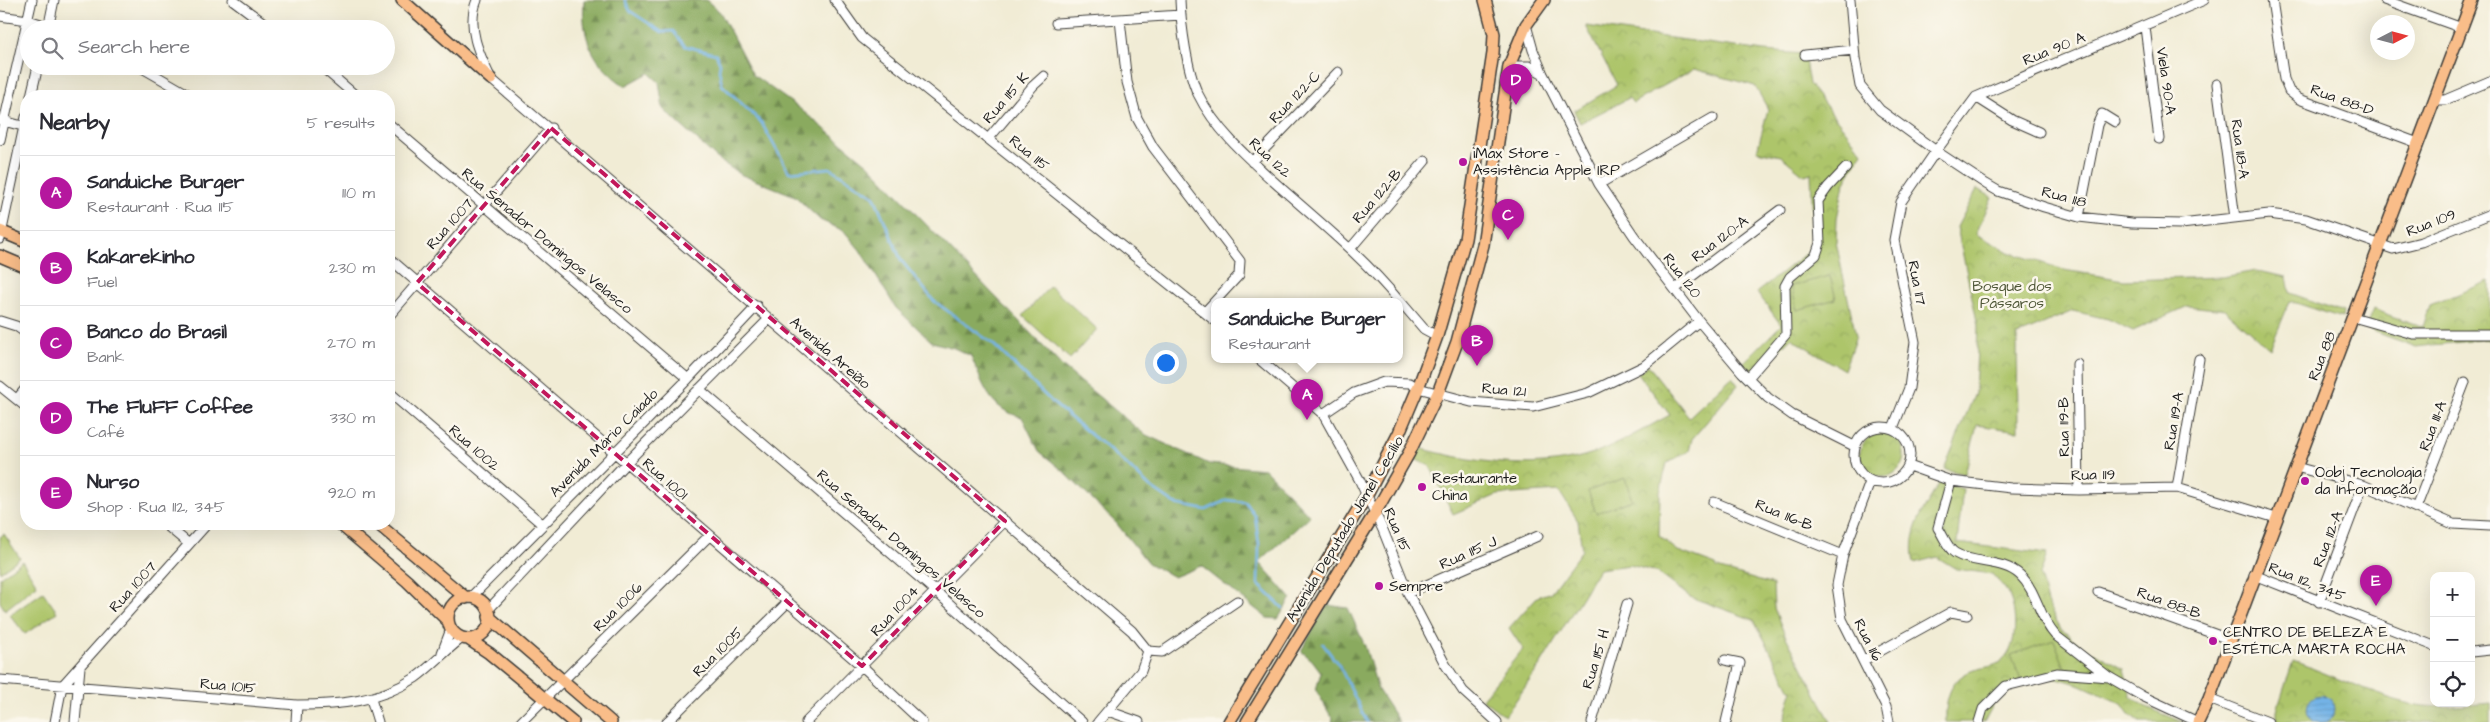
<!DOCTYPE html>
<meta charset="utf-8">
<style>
body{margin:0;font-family:"Architects Daughter",sans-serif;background:#f7f7f7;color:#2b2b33}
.controls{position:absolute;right:15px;bottom:15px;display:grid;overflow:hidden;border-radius:10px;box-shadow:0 5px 20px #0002}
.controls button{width:45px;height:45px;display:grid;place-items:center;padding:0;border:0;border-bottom:1px solid #e1e1e2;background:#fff;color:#2b2b33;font:25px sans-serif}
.compass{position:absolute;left:2370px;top:15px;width:45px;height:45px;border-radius:50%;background:#fff;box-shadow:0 5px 20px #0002;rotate:84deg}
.you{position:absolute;left:1165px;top:362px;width:18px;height:18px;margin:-12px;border:4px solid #fff;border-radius:50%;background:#1a73e8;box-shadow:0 0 0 8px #1a73e833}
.badge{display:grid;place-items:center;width:32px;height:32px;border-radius:50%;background:#b5179e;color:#fff;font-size:16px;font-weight:700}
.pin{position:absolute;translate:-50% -41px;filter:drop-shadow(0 1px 2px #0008)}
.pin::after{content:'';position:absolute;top:26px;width:18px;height:15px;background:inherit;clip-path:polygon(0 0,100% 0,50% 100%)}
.popup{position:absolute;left:1211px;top:298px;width:192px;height:65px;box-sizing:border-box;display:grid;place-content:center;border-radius:10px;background:#fff;filter:drop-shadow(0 1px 4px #0005);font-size:16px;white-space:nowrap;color:#7c7c81}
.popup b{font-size:19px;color:#2b2b33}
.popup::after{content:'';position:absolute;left:50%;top:100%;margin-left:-10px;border:10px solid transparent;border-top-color:#fff}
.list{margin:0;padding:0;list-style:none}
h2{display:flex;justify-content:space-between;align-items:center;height:65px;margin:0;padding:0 20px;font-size:21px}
h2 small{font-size:16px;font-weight:400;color:#7c7c81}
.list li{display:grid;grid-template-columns:32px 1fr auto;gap:15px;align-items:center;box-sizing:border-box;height:75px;padding:0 20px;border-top:1px solid #e1e1e2}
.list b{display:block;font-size:19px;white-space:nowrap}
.list p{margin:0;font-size:16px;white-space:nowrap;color:#7c7c81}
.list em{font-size:16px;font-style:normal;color:#7c7c81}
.icon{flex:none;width:28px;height:28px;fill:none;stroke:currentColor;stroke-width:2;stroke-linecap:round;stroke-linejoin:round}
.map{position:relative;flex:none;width:2490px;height:722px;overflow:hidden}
.search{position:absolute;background:#fff;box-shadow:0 5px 20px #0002;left:20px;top:20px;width:375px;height:55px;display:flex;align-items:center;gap:12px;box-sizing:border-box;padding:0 18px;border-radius:28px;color:#7c7c81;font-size:19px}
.panel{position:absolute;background:#fff;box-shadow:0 5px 20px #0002;left:20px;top:90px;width:375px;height:440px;border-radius:20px}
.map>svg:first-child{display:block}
.forest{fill:url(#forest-firs);stroke:#53633e}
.park{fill:url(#park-crowns);stroke:#647044}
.pitch{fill:#adc56b;stroke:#647044}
.water{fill:url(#water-rules);stroke:#486882}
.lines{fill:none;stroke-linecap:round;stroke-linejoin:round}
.stream{stroke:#74b4e7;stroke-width:2.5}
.minor-casing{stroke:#3c3b38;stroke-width:11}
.major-casing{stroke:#3c3b38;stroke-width:14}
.minor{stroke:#fff;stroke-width:9}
.major{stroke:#f9bd89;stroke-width:11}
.marked{fill:none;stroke:#c2185b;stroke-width:4;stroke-dasharray:10 6;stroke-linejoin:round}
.poi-dot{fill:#b5179e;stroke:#fbf7ec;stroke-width:2}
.labels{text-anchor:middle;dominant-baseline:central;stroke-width:5;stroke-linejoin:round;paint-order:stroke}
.street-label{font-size:15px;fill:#1c1c1c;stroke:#fbf7ec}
.poi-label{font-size:15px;fill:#1c1c1c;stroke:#fbf7ec;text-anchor:start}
.park-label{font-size:15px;fill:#4f5738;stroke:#fbf7ec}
</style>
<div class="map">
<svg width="2490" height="722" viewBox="0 0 2490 722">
<defs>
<pattern id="forest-firs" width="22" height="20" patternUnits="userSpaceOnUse" patternTransform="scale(1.25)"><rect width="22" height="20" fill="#8aaa5f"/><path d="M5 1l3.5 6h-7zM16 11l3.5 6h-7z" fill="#708a4e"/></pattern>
<pattern id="park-crowns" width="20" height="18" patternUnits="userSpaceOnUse" patternTransform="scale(1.25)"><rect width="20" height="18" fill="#adc56b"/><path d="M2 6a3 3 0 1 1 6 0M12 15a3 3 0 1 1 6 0" fill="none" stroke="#94a95c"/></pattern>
<pattern id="water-rules" width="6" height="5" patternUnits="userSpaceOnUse" patternTransform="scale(1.25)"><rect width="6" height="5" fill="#74b4e7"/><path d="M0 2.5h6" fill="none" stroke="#649ac6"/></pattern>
</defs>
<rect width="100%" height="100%" fill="#fbf7ec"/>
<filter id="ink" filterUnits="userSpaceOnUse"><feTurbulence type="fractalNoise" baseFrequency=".02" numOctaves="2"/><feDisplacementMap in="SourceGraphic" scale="10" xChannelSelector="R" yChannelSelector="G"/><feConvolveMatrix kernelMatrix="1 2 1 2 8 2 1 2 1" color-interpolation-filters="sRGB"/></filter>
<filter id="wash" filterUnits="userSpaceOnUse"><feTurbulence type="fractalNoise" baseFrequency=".0096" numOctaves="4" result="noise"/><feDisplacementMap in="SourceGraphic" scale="20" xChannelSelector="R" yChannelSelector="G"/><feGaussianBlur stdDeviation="1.12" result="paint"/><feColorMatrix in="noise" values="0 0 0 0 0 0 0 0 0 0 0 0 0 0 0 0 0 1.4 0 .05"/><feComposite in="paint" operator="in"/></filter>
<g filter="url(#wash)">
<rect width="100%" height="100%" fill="#f1ecd5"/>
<!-- forest -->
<path class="forest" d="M584 0H706L720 12 753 75 799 108 869 165 1063 367 1144 434 1209 464 1265 469 1310 516 1259 562 1291 598 1278 619 1267 618 1201 566 1174 577 1148 563 1117 524 1062 470 1039 451 1022 417C989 410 983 384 971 356L954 348 932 342 896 308 860 250 844 231 820 220 795 196 742 175 720 161 663 109 659 82 649 73 625 86C593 64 581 39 584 0Z
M1327 605 1348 608 1365 646 1378 690 1399 722H1332L1333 720 1316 690 1321 672 1312 660 1301 651Z"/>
<!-- park -->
<path class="park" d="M1586 26 1764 51 1804 54 1809 84 1862 152 1844 184 1837 218 1836 242 1856 336 1844 370 1791 338 1755 374 1743 363 1781 325 1757 292 1814 247 1811 173 1804 175 1781 156 1757 151 1768 109 1755 86 1694 69 1633 103 1629 98 1580 123 1574 111 1617 85Z
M1977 189 1992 197 1976 234 2009 252 2064 270 2124 280 2223 277 2256 271 2287 277 2290 293 2343 312 2342 318 2290 301 2270 349 2225 310 2188 306 2133 331 2108 319 2073 311 2017 335 2018 431 1977 425 1965 474 1944 469 1975 393 1978 326 1957 227Z
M2490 281V341L2486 339 2416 347 2365 328 2373 309 2423 327 2430 305Z
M1648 365 1689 417 1732 377 1738 385 1692 439 1689 451 1667 463 1660 492 1659 536 1678 551 1716 565 1717 568 1773 585 1774 608 1784 633 1831 722H1784L1792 692 1754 620 1690 597 1657 572 1630 565 1599 569 1541 664 1505 716 1482 699 1523 649 1509 628 1537 597 1551 592 1582 550 1578 521 1559 491 1497 495 1453 514 1430 466 1414 459 1419 448C1471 462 1531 471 1584 456 1614 448 1643 429 1670 415L1638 373Z
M1860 455a22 22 0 1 1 44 0a22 22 0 1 1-44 0Z
M1940 482 1963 489 1957 543 2047 554 2040 575 2047 603 2061 629 2080 645 2124 669 2131 696 2144 706 2183 722H2140L2129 714 2122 704 2081 685 2058 678 2031 679 2000 692 1984 722H1946C1945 701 1949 680 1971 671 1981 667 1994 668 2003 660 2018 647 2017 611 2009 595 2005 587 1997 580 1992 574L1956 569 1937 557 1914 563C1907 530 1924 510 1940 482Z
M2293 661C2330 674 2388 703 2425 706 2446 708 2468 705 2490 703V722H2277V710Z"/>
<!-- pitch -->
<path class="pitch" d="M1830 276 1836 299 1797 310 1791 286Z
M2038 281 2045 304 2004 315 1998 292Z
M1050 286 1097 329 1070 359 1023 316Z
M1625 478 1632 500 1596 513 1588 491Z
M4 534 20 558 0 572V537Z
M22 561 37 585 5 610 0 602V577Z
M43 592 57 612 25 634 10 615Z
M2054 640 2065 668 2022 683 2011 655Z"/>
<!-- water -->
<path class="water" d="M2307 709a14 14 0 1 1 28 0a14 14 0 1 1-28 0Z"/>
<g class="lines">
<!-- stream -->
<path class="stream" d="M625 0 630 11 662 32 673 31 685 46 716 54 720 63 719 70 722 85 761 122 789 172 830 168 874 196 901 260 934 301 993 344 1053 403 1126 464 1150 487 1175 504 1206 510 1227 500 1245 502 1255 516 1259 544 1258 584 1283 608
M1323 644 1340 667 1367 722"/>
</g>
</g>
<g filter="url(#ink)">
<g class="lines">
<!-- minor casing -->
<g class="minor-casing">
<path id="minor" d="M233 0 272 29
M477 0C466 27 479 54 491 79L1132 631 1148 651
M835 0 862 38 1214 320
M1180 0C1181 25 1187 71 1198 94 1216 131 1250 160 1281 188 1322 224 1365 259 1399 301
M1850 0 1855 58 1860 86 1880 110 1936 151 1986 184 1998 191 2044 207 2079 217 2132 223 2181 224 2269 214 2306 219 2393 249 2421 242 2490 214
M2272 0 2284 79 2289 91 2299 99 2418 143
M2384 0 2462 28
M0 16 28 20 57 29
M1120 20 1127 82 1137 118 1153 147 1240 261 1239 275 1205 312
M1056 23 1181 15
M1526 25 1533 50 1543 74 1599 184 1634 236 1699 321 1742 372 1768 398 1792 415 1854 446
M2145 27 2159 139
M48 29 54 0
M1805 55 1854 50
M139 66 191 96
M321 66 356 96
M1509 66H1529L1542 73
M2217 84 2235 218
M31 96 38 66
M1976 97 2012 120 2039 132
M2434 100H2445L2490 81
M0 120 26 127
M389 124 688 379
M989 138 1033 86 1044 76
M0 140 32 0
M1252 162 1338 72
M1599 184 1713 118
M2079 217 2097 125 2102 114 2115 122
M0 239 26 117
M1350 249 1425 161
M389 258 862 666 922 722
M1675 289 1780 210
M1400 301 1424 329 1437 336
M389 316 551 128
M2353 317 2413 334H2490
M0 321 16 326 26 333
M1259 359 1323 414 1359 479 1383 530 1408 593 1445 664 1463 691 1497 722
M2077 364 2079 490
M1748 378 1786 334 1785 286 1790 277 1816 255 1820 243 1818 201 1828 187 1846 168
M0 386 26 407
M699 389 934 590 1082 722
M389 392 542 524
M17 399 26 388
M1323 414 1354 393 1384 382 1410 383 1418 388 1471 402 1533 407 1588 393 1644 366 1699 321
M1854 455a28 28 0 1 1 56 0a28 28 0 1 1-56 0Z
M1893 428 1909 388 1915 342 1894 240 1901 202 1936 151 1976 97 2204 0
M1909 466 1951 481 2011 488 2079 490 2177 488 2276 518
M2296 467 2363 485 2453 524 2490 526
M1951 481 1938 528C1943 535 1948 549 1955 553 1975 565 2003 559 2020 575 2037 591 2039 618 2055 635L2109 677 2142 696 2198 722
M1870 482 1843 555 1837 585 1842 619 1886 707 1889 722
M2177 488 2199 359
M1714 502 1843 555
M2416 508 2465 382
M165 524 189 544
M2254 575 2434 646
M2098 592 2231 640
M1408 593 1538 536
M470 598 688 379 757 306
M2319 602 2363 485
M488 610 626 463 769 319
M1148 651 1162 652 1237 601
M2471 652 2490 650
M442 653 451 629
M1725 660 1740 663 1726 722
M1864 660 1951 612 1967 615
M0 680 297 705C339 705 379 702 415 678 432 666 446 650 462 638
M371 699 378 722
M2209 699 2268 722
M1108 711 1139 722
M55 722 62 686 207 524
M75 722 80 667
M296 722 297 705
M521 722 710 535
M667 722 788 602
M806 722 1005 521
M1098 722 1141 671 1148 651
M1592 722 1627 604
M1979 722 1983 709 2006 686 2057 673 2109 677"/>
</g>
<!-- major casing -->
<g class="major-casing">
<path id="major" d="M402 0 491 79
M0 231 26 242
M0 256 26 267
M340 524 407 581 448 621
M378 524 466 598
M448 618a21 21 0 1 1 42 0a21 21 0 1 1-42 0Z
M489 617 611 722
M468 639 489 653 573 722
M1229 722 1367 495 1399 433 1418 388 1437 336 1465 239 1493 53 1494 34 1485 0
M1247 722 1375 513 1409 453 1438 393 1457 342 1483 245 1509 66 1526 25 1544 0
M2198 722 2209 699 2472 0"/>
</g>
<!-- minor -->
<use href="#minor" class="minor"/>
<!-- major -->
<use href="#major" class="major"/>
</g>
</g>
<!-- marked area -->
<path class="marked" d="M551 128 1005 521 862 666 417 283Z"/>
<!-- markers -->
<g class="poi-dot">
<circle cx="1463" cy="162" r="5"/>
<circle cx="2305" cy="481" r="5"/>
<circle cx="1422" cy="487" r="5"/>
<circle cx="1379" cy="586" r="5"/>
<circle cx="2213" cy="641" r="5"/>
</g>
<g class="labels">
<!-- street labels -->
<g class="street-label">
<text transform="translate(2054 49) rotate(-22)">Rua 90 A</text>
<text transform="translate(2166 81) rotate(82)">Viela 90-A</text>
<text transform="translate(1295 97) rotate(-46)">Rua 122-C</text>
<text transform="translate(1006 98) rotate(-49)">Rua 115 K</text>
<text transform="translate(2342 100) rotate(20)">Rua 88-D</text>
<text transform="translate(2240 149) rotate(82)">Rua 118-A</text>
<text transform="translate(1029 153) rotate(39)">Rua 115</text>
<text transform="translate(1270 158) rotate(43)">Rua 122</text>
<text transform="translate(1377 196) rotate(-49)">Rua 122-B</text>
<text transform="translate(2064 197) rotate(15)">Rua 118</text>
<text transform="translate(2431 223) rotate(-21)">Rua 109</text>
<text transform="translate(450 224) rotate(-49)">Rua 1007</text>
<text transform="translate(1720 239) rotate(-37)">Rua 120-A</text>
<text transform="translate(547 241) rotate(40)">Rua Senador Domingos Velasco</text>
<text transform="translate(1682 276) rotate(52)">Rua 120</text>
<text transform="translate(1917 283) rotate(79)">Rua 117</text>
<text transform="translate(830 353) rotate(41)">Avenida Areião</text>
<text transform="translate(2322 356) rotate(-69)">Rua 88</text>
<text transform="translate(1504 390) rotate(5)">Rua 121</text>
<text transform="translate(2174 421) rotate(-80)">Rua 119-A</text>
<text transform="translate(2433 426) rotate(-69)">Rua 111-A</text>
<text transform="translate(2064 427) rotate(-91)">Rua 119-B</text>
<text transform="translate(604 443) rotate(-45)">Avenida Mário Caiado</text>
<text transform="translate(474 448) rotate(41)">Rua 1002</text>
<text transform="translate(2093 475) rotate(-1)">Rua 119</text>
<text transform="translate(665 479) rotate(41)">Rua 1001</text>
<text transform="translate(1784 515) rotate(22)">Rua 116-B</text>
<text transform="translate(1345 529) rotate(-59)">Avenida Deputado Jamel Cecílio</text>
<text transform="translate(1397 530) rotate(67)">Rua 115</text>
<text transform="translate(2328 539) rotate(-69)">Rua 112-A</text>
<text transform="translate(901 544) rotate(41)">Rua Senador Domingos Velasco</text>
<text transform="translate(1468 553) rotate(-24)">Rua 115 J</text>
<text transform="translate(2307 582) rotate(22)">Rua 112, 345</text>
<text transform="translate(133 587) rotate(-48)">Rua 1007</text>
<text transform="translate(2169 603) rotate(20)">Rua 88-B</text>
<text transform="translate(618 607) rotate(-45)">Rua 1006</text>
<text transform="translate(895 611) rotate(-47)">Rua 1004</text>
<text transform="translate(1868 640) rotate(63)">Rua 116</text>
<text transform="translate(718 652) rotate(-45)">Rua 1005</text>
<text transform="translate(1596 659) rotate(-73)">Rua 115 H</text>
<text transform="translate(228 686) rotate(5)">Rua 1015</text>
</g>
<!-- poi labels -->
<g class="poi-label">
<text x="1473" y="153">iMax Store -<tspan x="1473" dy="17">Assistência Apple IRP</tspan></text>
<text x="2315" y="472">Oobj Tecnologia<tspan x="2315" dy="17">da Informação</tspan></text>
<text x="1432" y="478">Restaurante<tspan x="1432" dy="17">China</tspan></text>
<text x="1389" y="586">Sempre</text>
<text x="2223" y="632">CENTRO DE BELEZA E<tspan x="2223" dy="17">ESTÉTICA MARTA ROCHA</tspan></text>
</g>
<!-- park labels -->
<g class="park-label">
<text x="2012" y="286">Bosque dos<tspan x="2012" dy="17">Pássaros</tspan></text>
</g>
</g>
</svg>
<div class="controls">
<button>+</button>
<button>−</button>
<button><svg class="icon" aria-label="locate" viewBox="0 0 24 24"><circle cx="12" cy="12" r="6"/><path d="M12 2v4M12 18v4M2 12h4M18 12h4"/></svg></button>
</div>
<svg class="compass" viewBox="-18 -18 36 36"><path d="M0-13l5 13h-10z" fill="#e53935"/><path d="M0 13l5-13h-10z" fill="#7c7c81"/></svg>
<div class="you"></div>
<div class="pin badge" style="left:1307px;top:420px">A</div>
<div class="popup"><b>Sanduiche Burger</b>Restaurant</div>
<div class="pin badge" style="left:1477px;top:366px">B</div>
<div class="pin badge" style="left:1508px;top:240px">C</div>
<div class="pin badge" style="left:1516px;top:105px">D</div>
<div class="pin badge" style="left:2376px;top:606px">E</div>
<div class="search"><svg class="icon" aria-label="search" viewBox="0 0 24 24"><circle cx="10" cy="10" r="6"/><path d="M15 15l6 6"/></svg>Search here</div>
<section class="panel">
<h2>Nearby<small>5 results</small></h2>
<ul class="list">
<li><span class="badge">A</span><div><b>Sanduiche Burger</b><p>Restaurant · Rua 115</p></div><em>110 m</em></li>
<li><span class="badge">B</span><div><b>Kakarekinho</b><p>Fuel</p></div><em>230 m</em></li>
<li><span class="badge">C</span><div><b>Banco do Brasil</b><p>Bank</p></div><em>270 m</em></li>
<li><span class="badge">D</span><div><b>The FluFF Coffee</b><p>Café</p></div><em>330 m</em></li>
<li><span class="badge">E</span><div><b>Nurso</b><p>Shop · Rua 112, 345</p></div><em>920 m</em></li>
</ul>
</section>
</div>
